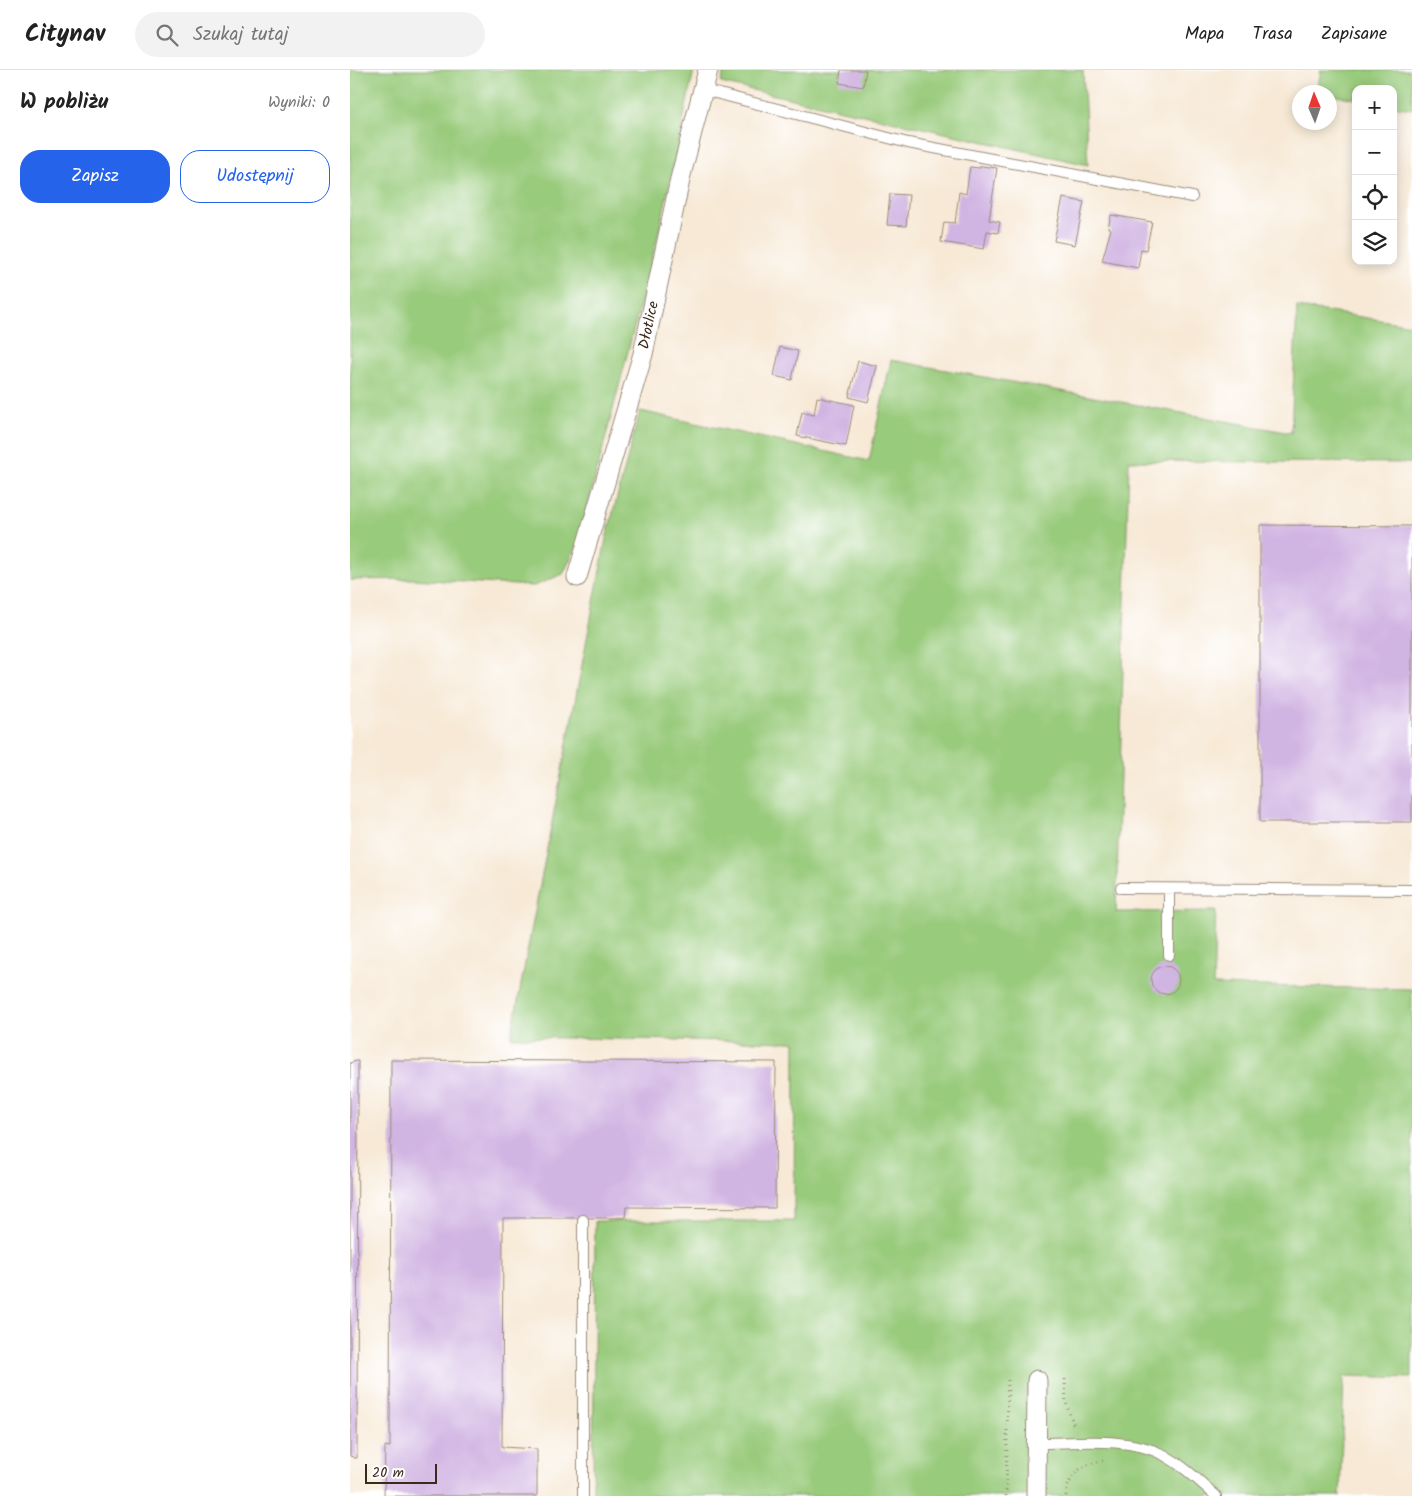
<!DOCTYPE html>
<html lang="pl">
<meta charset="utf-8">
<style>
body{margin:0;font-family:Kalam,sans-serif;background:#f2f2f2;color:#222}
.controls{position:absolute;right:15px;top:15px;display:grid;overflow:hidden;border-radius:10px;box-shadow:0 2px 12px #0003}
.controls button{width:45px;height:45px;display:grid;place-items:center;padding:0;border:0;border-bottom:1px solid #e0e0e0;background:#fff;color:#222;font:25px sans-serif}
.compass{position:absolute;left:942px;top:15px;width:45px;height:45px;border-radius:50%;background:#fff;box-shadow:0 2px 12px #0003;rotate:358deg}
.scale{position:absolute;left:15px;bottom:12px;width:72px;box-sizing:border-box;padding-left:5px;border:2px solid #3b2a1e;border-top:0;font-size:14px;line-height:18px;white-space:nowrap;color:#3b2a1e;-webkit-text-stroke:4px #fff;paint-order:stroke}
.list{margin:0;padding:0;list-style:none}
h2{display:flex;justify-content:space-between;align-items:center;height:65px;margin:0;padding:0 20px;font-size:21px}
h2 small{font-size:16px;font-weight:400;color:#767676}
.actions{display:flex;gap:10px;padding:15px 20px}
.actions a{flex:1;padding:11px 0;border:1px solid #2563eb;border-radius:20px;text-align:center;font-size:18px;color:#2563eb}
.actions .main{background:#2563eb;color:#fff}
.icon{flex:none;width:28px;height:28px;fill:none;stroke:currentColor;stroke-width:2;stroke-linecap:round;stroke-linejoin:round}
.map{position:relative;flex:none;width:1062px;height:1426px;overflow:hidden}
header{display:flex;align-items:center;gap:30px;box-sizing:border-box;height:70px;padding:0 25px;background:#fff;border-bottom:1px solid #e0e0e0}
header strong{font-size:24px}
nav{display:flex;gap:28px;margin-inline-start:auto;font-size:18px}
.search{width:350px;height:45px;background:#f2f2f2;display:flex;align-items:center;gap:12px;box-sizing:border-box;padding:0 18px;border-radius:28px;color:#767676;font-size:19px}
main{display:flex}
aside{flex:1;background:#fff}
.map>svg:first-child{display:block}
.green{fill:#99cb7b;stroke:#6a7a4c}
.building{fill:#d0b4e2}
.lines{fill:none;stroke-linecap:round;stroke-linejoin:round}
.service-casing{stroke:#998a7a;stroke-width:12}
.minor-casing{stroke:#998a7a;stroke-width:21}
.path{stroke:#998a7a;stroke-width:3;stroke-dasharray:1 4;stroke-linecap:butt}
.service{stroke:#fff;stroke-width:10}
.minor{stroke:#fff;stroke-width:19}
.labels{text-anchor:middle;dominant-baseline:central;stroke-width:5;stroke-linejoin:round;paint-order:stroke}
.street-label{font-size:15px;fill:#3b2a1e;stroke:#fff}
</style>
<header>
<strong>Citynav</strong>
<div class="search"><svg class="icon" aria-label="search" viewBox="0 0 24 24"><circle cx="10" cy="10" r="6"/><path d="M15 15l6 6"/></svg>Szukaj tutaj</div>
<nav><a>Mapa</a><a>Trasa</a><a>Zapisane</a></nav>
</header>
<main>
<aside>
<h2>W pobliżu<small>Wyniki: 0</small></h2>
<ul class="list">
</ul>
<div class="actions"><a class="main">Zapisz</a><a>Udostępnij</a></div>
</aside>
<div class="map">
<svg width="1062" height="1426" viewBox="0 0 1062 1426">
<rect width="100%" height="100%" fill="#fff"/>
<filter id="ink" filterUnits="userSpaceOnUse"><feTurbulence type="fractalNoise" baseFrequency=".02" numOctaves="2"/><feDisplacementMap in="SourceGraphic" scale="10" xChannelSelector="R" yChannelSelector="G"/><feConvolveMatrix kernelMatrix="1 2 1 2 8 2 1 2 1" color-interpolation-filters="sRGB"/></filter>
<filter id="wash" filterUnits="userSpaceOnUse"><feTurbulence type="fractalNoise" baseFrequency=".0096" numOctaves="4" result="noise"/><feDisplacementMap in="SourceGraphic" scale="20" xChannelSelector="R" yChannelSelector="G"/><feGaussianBlur stdDeviation="1.12" result="paint"/><feColorMatrix in="noise" values="0 0 0 0 0 0 0 0 0 0 0 0 0 0 0 0 0 1.4 0 .05"/><feComposite in="paint" operator="in"/></filter>
<g filter="url(#wash)">
<rect width="100%" height="100%" fill="#f7e9d6"/>
<!-- green -->
<path class="green" d="M0 0H344L309 162 228 474 213 504 184 516 62 509 0 510Z
M374 0H733L738 95 371 13Z
M971 0H1062V39L1043 36V19H1006V29L980 25 979 22H967Z
M947 237 1062 255V393L779 391 766 842 866 841 863 915 1062 919V1308L994 1306 990 1426H243L245 1151H444L445 972 161 967 256 469 290 341 519 391 541 290 941 363Z"/>
<g id="blocks">
<!-- building -->
<path class="building" d="M491 0H516L513 17 489 13Z
M631 96 647 98 639 150 650 152 648 163 637 161 634 179 591 172 594 152 605 153 609 122 616 124 620 97 630 98Z
M540 124 559 125 556 156 537 155Z
M713 128 734 132 725 175 704 171Z
M761 145 802 152 796 180 791 179 788 198 752 191 761 159 758 158Z
M430 277 448 281 442 310 424 306Z
M508 291 527 296 518 332 499 327Z
M467 327 504 335 496 376 447 366 452 342 464 345Z
M910 455 1062 456V752H910Z
M801 910a14 14 0 1 1 28 0a14 14 0 1 1-28 0Z
M41 990 426 992 425 1138 276 1137 275 1148H153L152 1377 187 1379V1426H34L35 1376 40 1377Z
M6 991H8L7 1388H5L0 1386V993Z"/>
</g>
</g>
<g filter="url(#ink)">
<use href="#blocks" fill-opacity="0" stroke="#998a7a" stroke-width="1"/>
<g class="lines">
<!-- service casing -->
<g class="service-casing">
<path id="service" d="M354 20 558 73 842 127
M771 818 1062 820
M819 885V819
M687 1373C728 1373 777 1366 814 1385 834 1396 849 1411 866 1426
M233 1426V1150"/>
</g>
<!-- minor casing -->
<g class="minor-casing">
<g id="minor">
<path id="s1" d="M227 507 293 284 331 105 358 0"/>
<path d="M686 1426 687 1310"/>
</g>
</g>
<!-- path -->
<path class="path" d="M715 1309 716 1333 724 1356
M656 1426 658 1310
M716 1426C718 1404 732 1394 753 1391"/>
<!-- service -->
<use href="#service" class="service"/>
<!-- minor -->
<use href="#minor" class="minor"/>
</g>
</g>
<g class="labels">
<!-- street labels -->
<g class="street-label">
<text stroke="none"><textPath href="#s1" startOffset="262">Dłotlice</textPath></text>
</g>
</g>
</svg>
<div class="controls">
<button>+</button>
<button>−</button>
<button><svg class="icon" aria-label="locate" viewBox="0 0 24 24"><circle cx="12" cy="12" r="6"/><path d="M12 2v4M12 18v4M2 12h4M18 12h4"/></svg></button>
<button><svg class="icon" aria-label="layers" viewBox="0 0 24 24"><path d="M12 4l9 5-9 5-9-5zM3 14l9 5 9-5"/></svg></button>
</div>
<svg class="compass" viewBox="-18 -18 36 36"><path d="M0-13l5 13h-10z" fill="#e53935"/><path d="M0 13l5-13h-10z" fill="#767676"/></svg>
<div class="scale">20 m</div>
</div>
</main>
